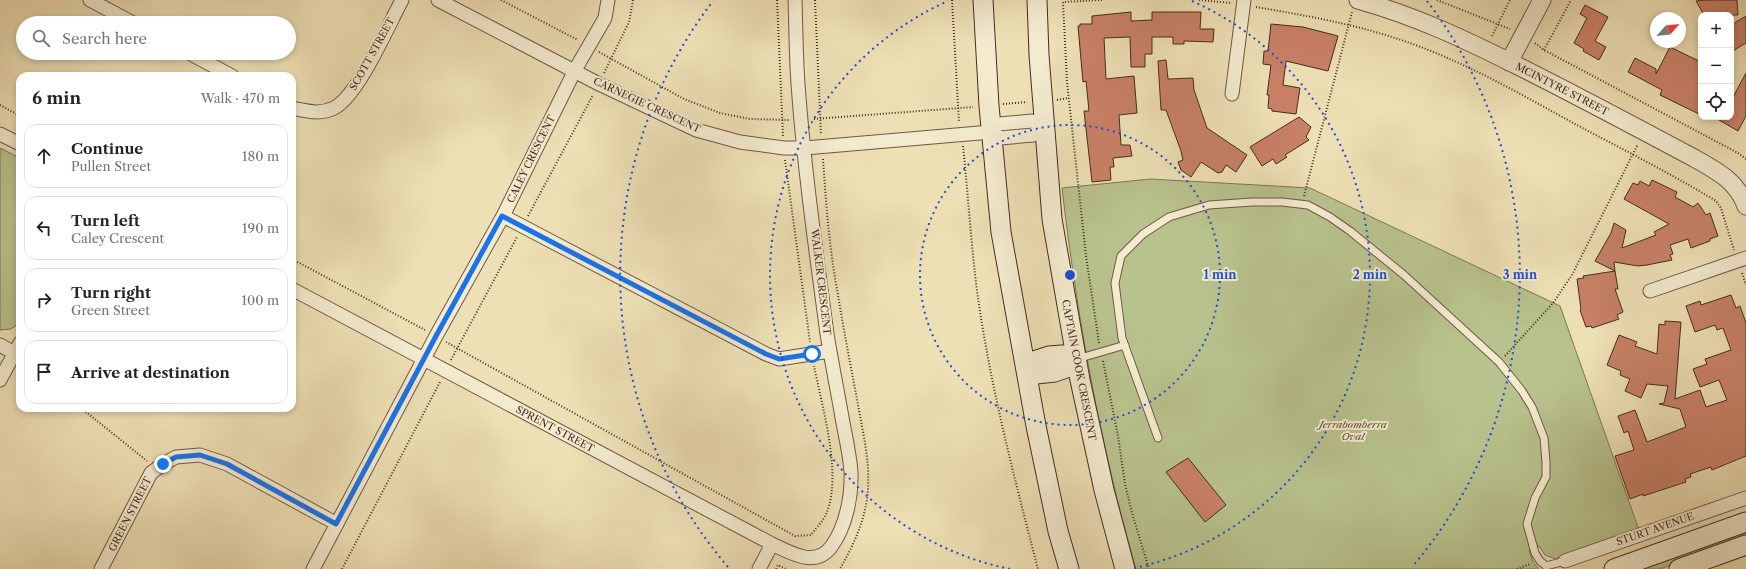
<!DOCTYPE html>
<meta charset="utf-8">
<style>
body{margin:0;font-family:"Libre Caslon Text",serif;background:#f2f2f2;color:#222}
.controls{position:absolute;right:12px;top:12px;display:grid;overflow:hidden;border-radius:8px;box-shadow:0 2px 6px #0003}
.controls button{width:36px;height:36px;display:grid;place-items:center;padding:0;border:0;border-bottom:1px solid #e0e0e0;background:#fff;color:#222;font:20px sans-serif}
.compass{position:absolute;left:1650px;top:12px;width:36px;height:36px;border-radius:50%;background:#fff;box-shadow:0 2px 6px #0003;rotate:63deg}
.stop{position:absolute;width:12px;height:12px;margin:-9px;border:3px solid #1a73e8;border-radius:50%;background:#fff}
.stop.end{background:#1a73e8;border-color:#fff;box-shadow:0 1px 4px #0008}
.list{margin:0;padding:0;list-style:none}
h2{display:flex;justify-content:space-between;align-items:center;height:52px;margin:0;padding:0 16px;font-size:17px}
h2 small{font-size:13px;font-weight:400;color:#767676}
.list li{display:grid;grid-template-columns:26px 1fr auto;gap:12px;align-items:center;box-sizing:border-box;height:64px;margin:0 8px 8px;padding:0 8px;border:1px solid #e0e0e0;border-radius:12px}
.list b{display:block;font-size:15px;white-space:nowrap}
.list p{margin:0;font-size:13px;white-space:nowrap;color:#767676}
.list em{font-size:13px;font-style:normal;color:#767676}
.icon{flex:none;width:22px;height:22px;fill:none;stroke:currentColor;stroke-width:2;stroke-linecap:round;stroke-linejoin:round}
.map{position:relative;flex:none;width:1746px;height:569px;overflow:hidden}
.search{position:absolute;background:#fff;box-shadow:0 2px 6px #0003;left:16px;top:16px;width:280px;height:44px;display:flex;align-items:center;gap:10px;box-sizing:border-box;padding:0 14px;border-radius:22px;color:#767676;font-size:15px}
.panel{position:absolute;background:#fff;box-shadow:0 2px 6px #0003;left:16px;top:72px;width:280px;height:340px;border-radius:12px}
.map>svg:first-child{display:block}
.green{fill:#b8c28d;stroke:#7e7757}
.building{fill:#c98167;stroke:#432c21}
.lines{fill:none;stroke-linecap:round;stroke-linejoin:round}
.service-casing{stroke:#6e5946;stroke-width:9}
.minor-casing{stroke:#6e5946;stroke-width:15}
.tertiary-casing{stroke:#6e5946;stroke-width:19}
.secondary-casing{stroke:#432c21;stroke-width:21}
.path{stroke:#432c21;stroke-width:2;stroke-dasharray:1 2;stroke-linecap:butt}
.service{stroke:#f4ebcf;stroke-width:7}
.minor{stroke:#f4ebcf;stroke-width:13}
.tertiary{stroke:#f4ebcf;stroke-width:17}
.secondary{stroke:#f4ebcf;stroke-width:19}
.route{stroke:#1a73e8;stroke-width:5}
.ring{fill:none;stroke:#1d4ed8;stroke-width:2;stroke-dasharray:2 4}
.labels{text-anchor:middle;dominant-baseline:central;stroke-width:4;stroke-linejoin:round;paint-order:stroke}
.street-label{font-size:10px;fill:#432c21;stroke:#f4ebcf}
.park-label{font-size:10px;font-style:italic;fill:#5a4a37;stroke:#f4ebcf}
.centre{fill:#1d4ed8;stroke:#f4ebcf;stroke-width:2}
.ring-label{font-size:12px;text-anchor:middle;font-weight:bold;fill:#1d4ed8;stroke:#f4ebcf;stroke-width:4;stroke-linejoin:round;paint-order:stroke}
</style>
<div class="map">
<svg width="1746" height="569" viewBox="0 0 1746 569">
<rect width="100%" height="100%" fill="#eee0b5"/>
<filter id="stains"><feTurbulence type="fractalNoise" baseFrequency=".005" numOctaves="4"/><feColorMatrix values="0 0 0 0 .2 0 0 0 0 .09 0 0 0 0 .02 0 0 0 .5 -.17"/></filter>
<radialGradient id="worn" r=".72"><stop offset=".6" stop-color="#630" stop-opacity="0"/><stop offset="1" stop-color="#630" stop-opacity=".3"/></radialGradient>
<!-- green -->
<path class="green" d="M0 148 20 158V323L11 329 0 330Z
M1150 179 1310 188 1560 306 1639 530 1556 559 1545 555 1539 546 1529 550 1533 562 1539 569H1136C1100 444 1077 317 1062 188Z
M1746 530V538L1660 569H1635Z"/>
<!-- building -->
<path class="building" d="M1706 0H1737L1738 15H1704L1696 1Z
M1585 5 1608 17 1595 41 1606 47 1599 60 1583 51 1584 49 1574 43 1587 18 1580 14Z
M1131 12V21L1152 20V12H1201L1200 29H1214L1213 42 1184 41V44H1173V37H1152V54H1145V67H1131L1130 37 1104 38 1106 79 1134 76 1137 113 1119 115 1121 145H1130L1132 156 1113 158 1114 167H1110L1111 180 1092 182 1084 111H1089L1086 81 1083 82 1078 26H1080V24H1092V16Z
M1746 16V43L1731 52V25Z
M1271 24 1303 27 1338 36 1328 71 1286 61 1283 85 1300 88 1296 114 1272 111V109L1268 108 1269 95H1267L1271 65 1263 64 1264 51H1268Z
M1670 47 1701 62V115L1660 95 1662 90 1628 72 1635 58 1656 69V74Z
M1166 60 1168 79 1193 78 1194 90 1207 128 1247 155 1236 172 1226 165 1222 172 1218 173 1201 162 1191 177 1181 170 1178 162 1183 160 1181 151 1166 110H1161L1158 61Z
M1746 73V116L1738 131 1714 117H1731V101Z
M1299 117 1311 127 1306 137 1309 140 1285 155 1287 157 1276 164 1273 159 1262 166 1250 147Z
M1652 180 1677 192 1675 197 1693 207 1698 203 1706 215 1710 213 1718 236 1710 239V241L1691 248 1688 239 1670 245 1673 254 1670 255 1672 260 1647 265 1638 266 1614 262 1615 271 1595 261 1611 233 1614 223 1626 230 1622 248 1656 235 1654 232 1669 224 1624 199 1633 183 1638 185 1640 181 1649 186Z
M1615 271 1618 289H1615L1623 312 1617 315 1619 319 1592 328 1591 326 1586 327 1580 310 1581 309 1577 279 1584 278 1583 276Z
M1731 295 1736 308 1740 306 1746 323V456L1712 470 1711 467 1690 474 1691 477 1685 479 1686 482 1643 496V494L1630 499 1615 456 1634 450 1628 431 1624 433 1618 416 1635 410 1647 442 1686 427 1680 409 1659 404 1664 403 1668 386 1647 384 1641 398 1625 391 1630 379 1620 375 1621 371 1607 365 1619 335 1637 342 1635 346 1657 354 1659 324 1665 325V321L1681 322 1675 399 1700 390 1706 407 1727 400 1719 380 1700 387 1693 369 1707 364 1705 359 1731 350 1723 328 1717 330 1715 325 1695 332 1686 306 1700 301 1701 305Z
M1188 458 1226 505 1205 522 1166 472Z"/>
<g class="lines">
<!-- service casing -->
<g class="service-casing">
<path id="service" d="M1077 359 1125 345
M1158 438 1122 338 1115 283 1121 256 1143 234 1169 217 1209 205 1252 202H1282L1308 205 1330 217 1350 231 1404 275 1499 362 1522 391 1532 407 1544 438 1546 462V477L1535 498 1527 524 1535 553 1540 561 1546 566 1565 561"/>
</g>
<!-- minor casing -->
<g class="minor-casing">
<path id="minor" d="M90 0 133 23
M438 0 599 84 696 130 740 142 784 148H805L991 132 999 124 1032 121 1044 126
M189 53 232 76
M1232 94 1244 0
M292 108C307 111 319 115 334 108 358 96 388 26 402 0
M991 132 1000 138 1033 135 1044 126
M0 134 20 144
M503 216 766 354 779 359 830 351
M292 289 772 544C791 553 815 568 831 547 846 527 852 496 851 472 850 456 846 439 843 423 838 394 832 364 827 334 816 251 804 168 798 84 796 56 796 28 795 0
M1650 291 1746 258
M0 345 14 353
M0 380 20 343
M1565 561 1746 498
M101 569 151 473 163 464 176 457 200 455 227 464 337 524
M313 569 436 336 503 216 575 70 605 18 608 0
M759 569 772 544"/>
</g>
<!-- tertiary casing -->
<g class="tertiary-casing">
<path id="tertiary" d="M1358 0C1416 16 1466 40 1520 67 1578 96 1636 127 1694 158 1717 171 1737 181 1746 206
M1509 62 1542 0"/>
</g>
<!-- secondary casing -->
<g class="secondary-casing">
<path id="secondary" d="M983 0 989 106 1001 232 1036 426 1058 531 1069 569
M1037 0 1039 55 1052 219 1080 380 1104 490 1125 569
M1025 364 1049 356 1075 354
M1027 375 1055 372 1077 364
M1614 569 1746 522
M1679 569 1746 545"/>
</g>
<!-- path -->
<path class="path" d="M501 0 578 40
M777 0 783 136
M815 0 821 135
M952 0 959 122
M1199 0 1232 3
M1437 0 1510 29
M1256 7C1303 15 1349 23 1395 38 1458 58 1517 92 1575 124 1622 149 1670 173 1716 201L1721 208 1734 250
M1492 36 1510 0
M1535 43 1544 50 1738 153 1746 159
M1544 50 1571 0
M599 52 684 99 720 113 750 119 790 120
M604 73 629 22 633 0
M1057 100 1069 98
M1003 104 1027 102
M0 105 20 116
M814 119 973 107
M963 146C968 194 971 243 977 291 990 385 1014 477 1038 569
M823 159C826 202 829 246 837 289 843 326 850 363 857 399 862 429 870 459 868 489 866 519 854 544 840 569
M785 160 810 342
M1304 196 1352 12
M528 216 593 95
M292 259 425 330
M1742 273 1746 285
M446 342 795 536 811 535C816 528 824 520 827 512 842 474 822 406 814 366
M1099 343 1086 256 1067 82 1063 2 1102 0
M1505 356 1553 303 1572 275 1638 144
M451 360 517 237
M1103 361 1118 436 1125 484 1132 513 1149 569
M81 408 147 461
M342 569 440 382
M776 569 778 565 786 569
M1517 569 1530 564"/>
<!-- service -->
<use href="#service" class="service"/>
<!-- minor -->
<use href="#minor" class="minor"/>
<!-- tertiary -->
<use href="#tertiary" class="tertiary"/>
<!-- secondary -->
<use href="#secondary" class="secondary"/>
</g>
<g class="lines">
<!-- route -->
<path class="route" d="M163 464 176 457 200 455 227 464 336 524 436 336 502 216 766 354 779 359 812 354"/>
</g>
<!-- distance rings -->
<g class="ring">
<circle cx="1070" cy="275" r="150"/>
<path d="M1010 569A300 300 0 0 1 948 1M1192 1A300 300 0 0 1 1130 569"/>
<path d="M728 567A450 450 0 0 1 713 1M1427 1A450 450 0 0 1 1412 567"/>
</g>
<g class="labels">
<!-- street labels -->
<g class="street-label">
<text transform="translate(372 54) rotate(-61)">SCOTT STREET</text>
<text transform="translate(1562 89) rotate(27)">MCINTYRE STREET</text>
<text transform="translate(647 105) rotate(25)">CARNEGIE CRESCENT</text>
<text transform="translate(531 159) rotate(-64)">CALEY CRESCENT</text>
<text transform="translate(821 282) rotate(83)">WALKER CRESCENT</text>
<text transform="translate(1079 370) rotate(79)">CAPTAIN COOK CRESCENT</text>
<text transform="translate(555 429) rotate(28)">SPRENT STREET</text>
<text transform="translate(130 514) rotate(-63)">GREEN STREET</text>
<text transform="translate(1655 529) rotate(-19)">STURT AVENUE</text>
</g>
<!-- park labels -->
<g class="park-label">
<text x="1353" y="424">Jerrabomberra<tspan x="1353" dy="12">Oval</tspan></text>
</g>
</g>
<circle cx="1070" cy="275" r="6" class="centre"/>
<g class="ring-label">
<text x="1220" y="279">1 min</text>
<text x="1370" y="279">2 min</text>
<text x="1520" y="279">3 min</text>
</g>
<rect width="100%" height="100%" filter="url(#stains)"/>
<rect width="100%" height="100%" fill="url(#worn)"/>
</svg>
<div class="controls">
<button>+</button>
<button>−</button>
<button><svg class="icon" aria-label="locate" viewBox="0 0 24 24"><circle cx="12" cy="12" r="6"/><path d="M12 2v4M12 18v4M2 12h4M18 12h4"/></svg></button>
</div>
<svg class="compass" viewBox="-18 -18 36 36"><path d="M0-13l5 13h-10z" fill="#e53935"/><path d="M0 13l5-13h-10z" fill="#767676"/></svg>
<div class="stop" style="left:812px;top:354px"></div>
<div class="stop end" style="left:163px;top:464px"></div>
<div class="search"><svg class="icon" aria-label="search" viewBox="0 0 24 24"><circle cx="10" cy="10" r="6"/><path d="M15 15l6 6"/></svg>Search here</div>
<section class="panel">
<h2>6 min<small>Walk · 470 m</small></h2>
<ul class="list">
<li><svg class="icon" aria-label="ahead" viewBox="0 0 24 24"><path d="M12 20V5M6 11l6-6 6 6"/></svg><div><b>Continue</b><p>Pullen Street</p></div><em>180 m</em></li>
<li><svg class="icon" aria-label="left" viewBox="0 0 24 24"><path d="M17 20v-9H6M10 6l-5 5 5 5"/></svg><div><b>Turn left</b><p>Caley Crescent</p></div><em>190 m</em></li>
<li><svg class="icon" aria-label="right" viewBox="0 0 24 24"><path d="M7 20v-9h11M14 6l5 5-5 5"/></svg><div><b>Turn right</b><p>Green Street</p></div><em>100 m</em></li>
<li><svg class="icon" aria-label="arrive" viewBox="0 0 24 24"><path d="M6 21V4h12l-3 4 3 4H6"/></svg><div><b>Arrive at destination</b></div></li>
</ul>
</section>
</div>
